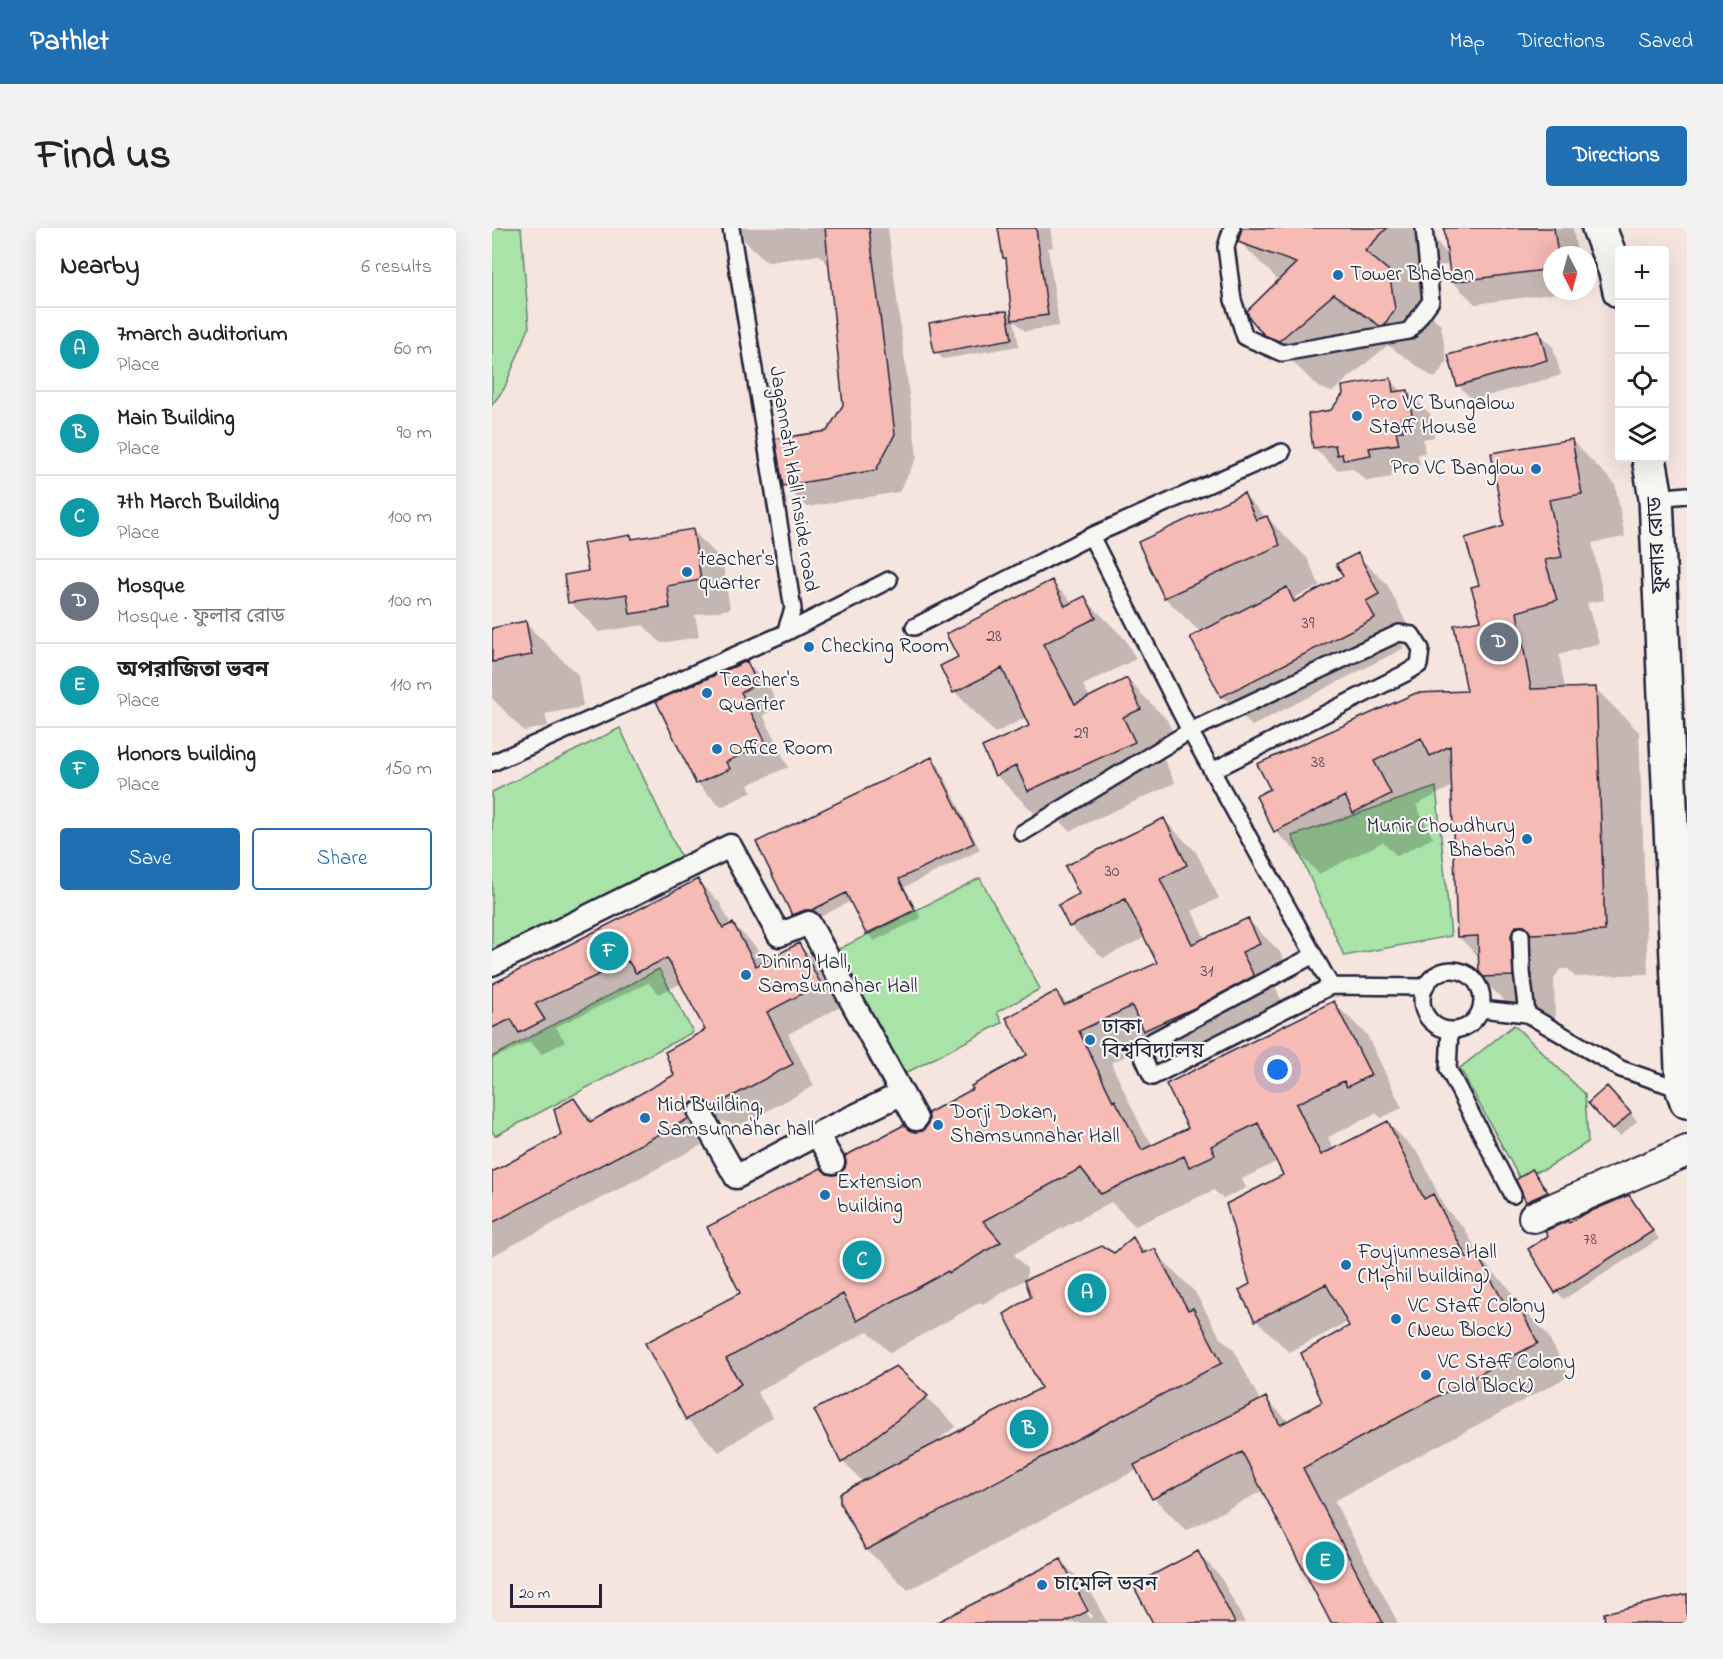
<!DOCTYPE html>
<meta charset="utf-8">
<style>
body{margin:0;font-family:"Indie Flower","Noto Sans Bengali",sans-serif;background:#f2f2f2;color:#222}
.controls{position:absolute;right:18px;top:18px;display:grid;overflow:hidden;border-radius:6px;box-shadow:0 6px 24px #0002}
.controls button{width:54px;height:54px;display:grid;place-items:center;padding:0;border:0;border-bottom:2px solid #e0e0e0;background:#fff;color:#222;font:30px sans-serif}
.compass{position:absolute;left:1051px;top:18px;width:54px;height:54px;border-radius:50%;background:#fff;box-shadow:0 6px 24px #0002;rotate:174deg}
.scale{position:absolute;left:18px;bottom:15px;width:92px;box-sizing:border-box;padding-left:6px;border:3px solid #22223b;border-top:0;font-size:16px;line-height:21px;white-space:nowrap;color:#22223b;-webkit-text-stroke:4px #f6f6f2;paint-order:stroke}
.you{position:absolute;left:786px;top:842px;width:21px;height:21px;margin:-15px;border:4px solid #fff;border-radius:50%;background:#1a73e8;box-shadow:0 0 0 9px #1a73e833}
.badge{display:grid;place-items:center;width:39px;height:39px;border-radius:50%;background:#1f6fb2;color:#fff;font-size:20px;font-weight:700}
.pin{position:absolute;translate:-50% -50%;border:3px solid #fff;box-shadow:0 2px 6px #0006}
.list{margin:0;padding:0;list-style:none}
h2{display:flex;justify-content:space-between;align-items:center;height:78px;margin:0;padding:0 24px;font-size:26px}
h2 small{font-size:20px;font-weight:400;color:#767676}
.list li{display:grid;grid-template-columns:39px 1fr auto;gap:18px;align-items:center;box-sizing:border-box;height:84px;padding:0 24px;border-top:2px solid #e0e0e0}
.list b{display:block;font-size:22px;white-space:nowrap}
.list p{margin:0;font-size:20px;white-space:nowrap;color:#767676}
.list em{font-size:20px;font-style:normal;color:#767676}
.actions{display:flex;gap:12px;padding:18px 24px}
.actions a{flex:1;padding:14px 0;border:2px solid #1f6fb2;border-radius:6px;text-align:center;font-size:21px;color:#1f6fb2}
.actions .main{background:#1f6fb2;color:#fff}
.icon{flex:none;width:33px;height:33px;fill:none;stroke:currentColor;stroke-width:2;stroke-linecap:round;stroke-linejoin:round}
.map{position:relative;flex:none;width:1195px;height:1395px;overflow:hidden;border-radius:6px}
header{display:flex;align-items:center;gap:36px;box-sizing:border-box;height:84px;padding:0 30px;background:#1f6fb2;color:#fff}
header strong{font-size:28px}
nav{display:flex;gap:33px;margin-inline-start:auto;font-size:21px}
.intro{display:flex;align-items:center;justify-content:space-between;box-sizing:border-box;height:144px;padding:0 36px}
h1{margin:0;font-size:42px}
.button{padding:15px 27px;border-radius:6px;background:#1f6fb2;color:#fff;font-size:21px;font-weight:700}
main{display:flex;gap:36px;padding:0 36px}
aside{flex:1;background:#fff;border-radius:6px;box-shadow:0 6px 24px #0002}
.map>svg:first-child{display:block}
.green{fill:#a9e3a8;stroke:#668272;stroke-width:1.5}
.shadow{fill:#0003;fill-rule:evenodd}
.building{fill:#f6bbb4;stroke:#22223b;stroke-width:1.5}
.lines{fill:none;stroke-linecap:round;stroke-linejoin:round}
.service-casing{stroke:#22223b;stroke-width:20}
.pedestrian-casing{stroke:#22223b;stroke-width:27}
.minor-casing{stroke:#22223b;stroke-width:34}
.secondary-casing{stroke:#22223b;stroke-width:38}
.service{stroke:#f6f6f2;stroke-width:15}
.pedestrian{stroke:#f6f6f2;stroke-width:22}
.minor{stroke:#f6f6f2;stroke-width:30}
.secondary{stroke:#f6f6f2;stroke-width:33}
.poi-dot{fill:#1f6fb2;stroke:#f6f6f2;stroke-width:2}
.labels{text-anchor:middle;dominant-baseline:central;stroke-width:4.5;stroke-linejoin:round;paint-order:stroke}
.number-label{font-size:18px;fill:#574859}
.poi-label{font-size:21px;fill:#22223b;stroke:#f6f6f2;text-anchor:start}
.street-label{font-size:21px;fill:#22223b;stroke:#f6f6f2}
</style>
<header>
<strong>Pathlet</strong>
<nav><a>Map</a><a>Directions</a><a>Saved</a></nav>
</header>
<div class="intro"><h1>Find us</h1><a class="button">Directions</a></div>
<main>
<aside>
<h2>Nearby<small>6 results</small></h2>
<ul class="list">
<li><span class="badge" style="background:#0f9aa8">A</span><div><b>7march auditorium</b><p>Place</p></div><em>60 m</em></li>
<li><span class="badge" style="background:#0f9aa8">B</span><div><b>Main Building</b><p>Place</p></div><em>90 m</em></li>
<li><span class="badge" style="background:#0f9aa8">C</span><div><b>7th March Building</b><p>Place</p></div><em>100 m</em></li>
<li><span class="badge" style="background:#6b7280">D</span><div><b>Mosque</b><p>Mosque · ফুলার রোড</p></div><em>100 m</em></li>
<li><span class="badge" style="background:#0f9aa8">E</span><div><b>অপরাজিতা ভবন</b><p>Place</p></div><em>110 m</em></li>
<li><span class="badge" style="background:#0f9aa8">F</span><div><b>Honors building</b><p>Place</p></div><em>150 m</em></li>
</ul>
<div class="actions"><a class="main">Save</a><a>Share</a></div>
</aside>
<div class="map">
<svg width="1195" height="1395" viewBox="0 0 1195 1395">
<rect width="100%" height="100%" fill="#f6e4df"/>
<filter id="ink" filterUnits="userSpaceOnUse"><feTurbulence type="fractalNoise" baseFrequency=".0167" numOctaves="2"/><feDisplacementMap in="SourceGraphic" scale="12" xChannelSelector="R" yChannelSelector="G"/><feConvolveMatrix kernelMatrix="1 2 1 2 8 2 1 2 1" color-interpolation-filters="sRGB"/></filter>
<g filter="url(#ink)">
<!-- green -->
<path class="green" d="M0 0H29L37 100 12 161 0 177Z
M128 500 189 629 0 722V564Z
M944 559 959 708 852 728 800 608Z
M488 650 548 761 505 784 510 795 412 846 345 722Z
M167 741 201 804 3 908 0 902V829Z
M1022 797 1093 866 1096 914 1055 940 1027 949 968 840Z"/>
<!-- shadow -->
<path class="shadow" d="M249 0H396L425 229 407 264 315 279 292 257 336 204 352 177 338 38 327 27 275 34 252 12Z
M507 0H558L561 19 556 20 567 98 533 103 522 92 527 118 451 131 444 124 515 84 521 91 516 33 512 30Z
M753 0H934L957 29 953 0H1081L1085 27H1060V63H1081L983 76 960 53 958 36 940 40 942 57 926 74 949 97 955 134 944 149 942 150 896 117 840 164 826 159 773 106 787 53 748 14Z
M1046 104 1061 119 1069 147 981 172 966 157Z
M898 152 911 164 916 163 938 186 942 209 931 211 933 225 926 226 928 238 899 242 900 249 875 253 860 240 845 242 822 220 840 183Z
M1080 213 1123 256 1133 309 1100 315 1112 372 1095 375 1107 415 1067 427 1073 461 1103 460 1147 504 1156 746 1083 749 1076 741H1068L1062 751 1063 791 1032 792 988 749V730L967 709 961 558 924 577 941 610 905 628 891 614 827 646 783 603 976 465 991 393 989 358 1014 299Z
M752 267 815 330 828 358 803 369 807 373 853 349 865 327 895 356 915 396 902 403 912 420 760 498 731 469 700 410 709 405 673 370Z
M201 303 230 332 238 381 203 387 207 409 169 415 151 397 107 404 78 374 97 344 138 309 142 313Z
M560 354 581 375 592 370 633 411 644 431 591 457 598 470 635 451 675 492 689 522 671 530 683 555 578 603 557 582 545 588 504 547 539 498 535 489 503 505 463 464 468 430Z
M33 395 86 447 91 479 53 486 56 498 32 503 0 470V401Z
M254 434 277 458 287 479 271 487 296 539 256 557 260 564 229 579 206 556 166 474Z
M439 530 447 538 488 622 413 659 429 690 382 713 375 705 359 673 328 689 309 694 301 686Z
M672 592 704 624 727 670 700 683 713 711 756 692 788 724 799 748 782 756 793 781 685 835 664 814 619 835 651 903 662 918 698 901 842 775 875 807 910 880 889 890 884 885 836 909 842 922 896 895 928 927 952 979 973 1001 990 1033 1016 1059 1026 1076 1055 1106 1077 1148 842 1273 906 1395H841L772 1262 694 1303 662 1270 646 1241 416 1362 375 1322 346 1268 371 1254 351 1234 404 1140 464 1198 441 1216 442 1217 551 1161 540 1069 534 1051 491 1076 489 1074 398 1125 376 1103 265 1164 281 1189 227 1224 195 1191 250 1066 334 947 342 949 423 906 432 904 484 861 537 828 564 764 576 777 667 735 654 709 611 730 578 698 589 667ZM786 933 793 947 760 1057 764 1092 797 1124 856 1094 859 1098 832 1175 797 1194 773 1170 768 1173 742 1122 728 1109 703 1064 662 1023 655 1025 641 1011 622 1026 535 1053V1041L522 1026 619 974 643 998 722 962 731 971 754 960 750 951Z
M206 653 228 675 239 697 241 696 263 718 272 735 307 717 329 739 350 778 296 806 322 858 243 900 238 895 230 893 224 895 217 913 0 1028V946L71 908 81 872 102 893 183 848 215 802 190 755 167 766 156 755 64 799 73 814 50 826 38 814 0 831V758Z
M1122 867 1145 893 1128 908 1121 901Z
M1040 943 1062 972 1042 981 1035 973Z
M1137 968 1144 976 1167 1011 1072 1071 1065 1064 1077 997Z
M706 1325 728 1348 753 1395H662Z
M569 1333 598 1362 615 1395H446ZM585 1366H589L600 1389 598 1391Z"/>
<!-- building -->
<path class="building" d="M333 0H377L403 206 384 242 291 258 283 211 335 203 351 177Z
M506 0H544L556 87 520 92 514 30H511Z
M750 0H895L873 23 897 43 903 81 892 97 888 98 842 66 787 113 772 107 757 89 755 83 804 35 746 14Z
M952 0H1062L1066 27H1060V41L959 54Z
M515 83 520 111 442 125 437 95 492 84Z
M1047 102 1055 132 965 158 956 127Z
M899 150 901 164 916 162 920 187 909 189 911 203H904L907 216 877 220 879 227 851 232 850 226 845 227 843 217 821 220 816 186 839 182 851 166 850 158Z
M1080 211 1090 266 1057 272 1070 329 1053 332 1065 372 1025 384 1039 461 1104 459 1113 703 1039 706 1033 698H1024L1019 707 1021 748 987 749 986 708 965 709 958 518 938 528 929 510 882 533 899 566 861 585 853 568 782 604 764 568 778 561 765 536 924 465 975 463 962 397 989 392 979 359 987 357 973 310 1012 298 999 225Z
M752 265 764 292 775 288 788 317 672 370 646 314Z
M201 301 209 352 175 358 178 380 138 386 135 366 76 375 72 347 96 343 91 315 139 307 140 311Z
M866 325 887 366 874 373 883 390 729 469 698 409 795 359 802 374 851 348 844 336Z
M560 352 573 378 593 368 604 390 551 416 583 476 635 450 649 481 631 489 643 514 536 563 524 538 503 548 490 519 537 498 510 440 461 465 448 438 466 429 454 406Z
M34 393 40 427 0 434V400Z
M255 433 265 456 249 464 274 515 234 534 238 541 204 556 164 473Z
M440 529 482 615 407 651 423 682 374 706 354 665 320 682H313L300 687 264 614Z
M672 590 695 637 668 651 700 716 756 690 768 716 750 724 762 748 702 780 651 803 640 778 587 803 621 873 623 872 650 922 696 900 674 856 842 773 879 847 855 859 852 853 804 876 829 927 896 893 932 971 941 966 975 1030 984 1025 1013 1076 1023 1071 1046 1115 811 1240 891 1395H839L750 1224 660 1271 642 1237 774 1169 788 1197 830 1174 809 1125 857 1098 834 1056 763 1093 747 1062 758 1056 734 976 791 947 766 895 719 918 723 927 697 939 692 928 609 966 589 940 491 993 509 1014 457 1045 456 1043 365 1093 351 1066 234 1131 249 1156 194 1192 153 1115 248 1065 215 999 329 940 335 946 342 947 347 946 353 940 354 935 353 928 412 897 417 902 423 904 431 903 435 898 437 892 436 885 481 861 479 858 535 827 514 790 564 763 572 777 665 735 633 671 577 699 566 677 587 666 573 638Z
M206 651 231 700 241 695 264 738 307 715 329 756 275 784 301 836 220 879 214 873 208 872 202 873 196 879 195 885 196 891 0 995V944L69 907 62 881 82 870 98 894 182 847 173 824 213 802 175 730 144 745 136 733 43 776 53 792 27 805 19 791 0 800V756Z
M1115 858 1139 885 1120 902 1096 875Z
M1040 941 1056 964 1034 974 1024 952Z
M1137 967 1161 1003 1063 1065 1036 1021 1056 1008 1053 1003 1076 993 1077 995 1090 987Z
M641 1009 650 1025 663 1021 696 1082 701 1080 730 1135 374 1322 348 1275V1265L549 1160 512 1086 539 1069 533 1052 610 1018 622 1025Z
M404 1138 436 1168 349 1235 322 1182Z
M706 1323 743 1395H661L641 1357Z
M569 1331 596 1383 572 1395H443Z
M1195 1366V1395H1113L1112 1385Z"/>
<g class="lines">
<!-- service casing -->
<g class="service-casing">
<path id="service" d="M239 0 301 381 293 405
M740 0 734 19 741 72 753 109 790 125 917 103 939 73 932 0
M1164 270 1195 267
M599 308 790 224
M422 399 599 308 698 503 839 758
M0 535 293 405 397 352
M530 605 698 503 907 405 920 407 929 421 927 437 914 445 720 543
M1029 707 1030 744 1035 786
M822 727 647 820 660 849 839 758 933 759
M930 772a30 30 0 1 1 60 0a30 30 0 1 1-60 0Z
M989 781 1035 786 1129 841 1191 862
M958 802 956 841 1021 967"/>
</g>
<!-- pedestrian casing -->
<g class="pedestrian-casing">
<path id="pedestrian" d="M0 736 238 618 287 707 317 695 424 891
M208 885 244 949 325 906 409 866
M325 906 341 934"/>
</g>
<!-- minor casing -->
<g class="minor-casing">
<path id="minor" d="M1042 989 1195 923"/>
</g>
<!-- secondary casing -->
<g class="secondary-casing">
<path id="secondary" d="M1107 0 1124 44 1128 63
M1157 230 1164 270 1191 862 1195 873"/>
</g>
<!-- service -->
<use href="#service" class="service"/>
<!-- pedestrian -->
<use href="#pedestrian" class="pedestrian"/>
<!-- minor -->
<use href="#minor" class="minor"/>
<!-- secondary -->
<use href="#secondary" class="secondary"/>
</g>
</g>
<!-- markers -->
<g class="poi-dot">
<circle cx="846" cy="47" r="6"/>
<circle cx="865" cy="188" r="6"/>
<circle cx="1044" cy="241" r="6"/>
<circle cx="195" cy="344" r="6"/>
<circle cx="317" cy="419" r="6"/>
<circle cx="215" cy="465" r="6"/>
<circle cx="225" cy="521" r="6"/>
<circle cx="1035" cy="611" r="6"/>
<circle cx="254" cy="747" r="6"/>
<circle cx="598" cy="812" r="6"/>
<circle cx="153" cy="890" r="6"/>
<circle cx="446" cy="897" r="6"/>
<circle cx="333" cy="967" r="6"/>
<circle cx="854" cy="1037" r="6"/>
<circle cx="904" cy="1091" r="6"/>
<circle cx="934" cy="1147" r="6"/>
<circle cx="550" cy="1357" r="6"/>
</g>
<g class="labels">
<!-- number labels -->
<g class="number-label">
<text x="816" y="396">39</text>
<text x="502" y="409">28</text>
<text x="589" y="506">29</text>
<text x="826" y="535">38</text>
<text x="620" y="644">30</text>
<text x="715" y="744">31</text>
<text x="1098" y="1012">78</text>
</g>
<!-- poi labels -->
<g class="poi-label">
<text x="858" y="47">Tower Bhaban</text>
<text x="877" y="176">Pro VC Bungalow<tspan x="877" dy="24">Staff House</tspan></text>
<text x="1032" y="241" text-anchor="end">Pro VC Banglow</text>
<text x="207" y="332">teacher's<tspan x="207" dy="24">quarter</tspan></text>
<text x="329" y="419">Checking Room</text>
<text x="227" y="453">Teacher's<tspan x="227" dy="24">Quarter</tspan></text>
<text x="237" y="521">Office Room</text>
<text x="1023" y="599" text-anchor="end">Munir Chowdhury<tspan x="1023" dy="24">Bhaban</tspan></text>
<text x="266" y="735">Dining Hall,<tspan x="266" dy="24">Samsunnahar Hall</tspan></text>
<text x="610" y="800">ঢাকা<tspan x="610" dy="24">বিশ্ববিদ্যালয়</tspan></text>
<text x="165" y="878">Mid Building,<tspan x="165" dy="24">Samsunnahar hall</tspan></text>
<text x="458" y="885">Dorji Dokan,<tspan x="458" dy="24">Shamsunnahar Hall</tspan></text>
<text x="345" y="955">Extension<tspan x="345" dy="24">building</tspan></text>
<text x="866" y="1025">Foyjunnesa Hall<tspan x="866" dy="24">(M.phil building)</tspan></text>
<text x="916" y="1079">VC Staff Colony<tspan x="916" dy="24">(New Block)</tspan></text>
<text x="946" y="1135">VC Staff Colony<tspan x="946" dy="24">(Old Block)</tspan></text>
<text x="562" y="1357">চামেলি ভবন</text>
</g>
<!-- street labels -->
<g class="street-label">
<text transform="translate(301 251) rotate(81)">Jagannath Hall inside road</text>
<text transform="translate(1166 317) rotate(-93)">ফুলার রোড</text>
</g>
</g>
</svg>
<div class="controls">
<button>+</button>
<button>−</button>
<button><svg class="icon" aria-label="locate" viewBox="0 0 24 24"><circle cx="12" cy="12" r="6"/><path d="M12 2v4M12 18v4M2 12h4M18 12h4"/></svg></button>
<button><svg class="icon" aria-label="layers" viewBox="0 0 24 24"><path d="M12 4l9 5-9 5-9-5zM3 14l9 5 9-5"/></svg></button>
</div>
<svg class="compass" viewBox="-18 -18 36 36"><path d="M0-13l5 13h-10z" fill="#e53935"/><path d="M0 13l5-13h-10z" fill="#767676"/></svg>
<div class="scale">20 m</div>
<div class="you"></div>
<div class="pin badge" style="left:595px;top:1065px;background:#0f9aa8">A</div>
<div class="pin badge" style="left:537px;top:1201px;background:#0f9aa8">B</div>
<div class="pin badge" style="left:370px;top:1032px;background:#0f9aa8">C</div>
<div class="pin badge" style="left:1007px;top:414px;background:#6b7280">D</div>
<div class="pin badge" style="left:833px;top:1333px;background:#0f9aa8">E</div>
<div class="pin badge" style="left:117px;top:723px;background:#0f9aa8">F</div>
</div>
</main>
